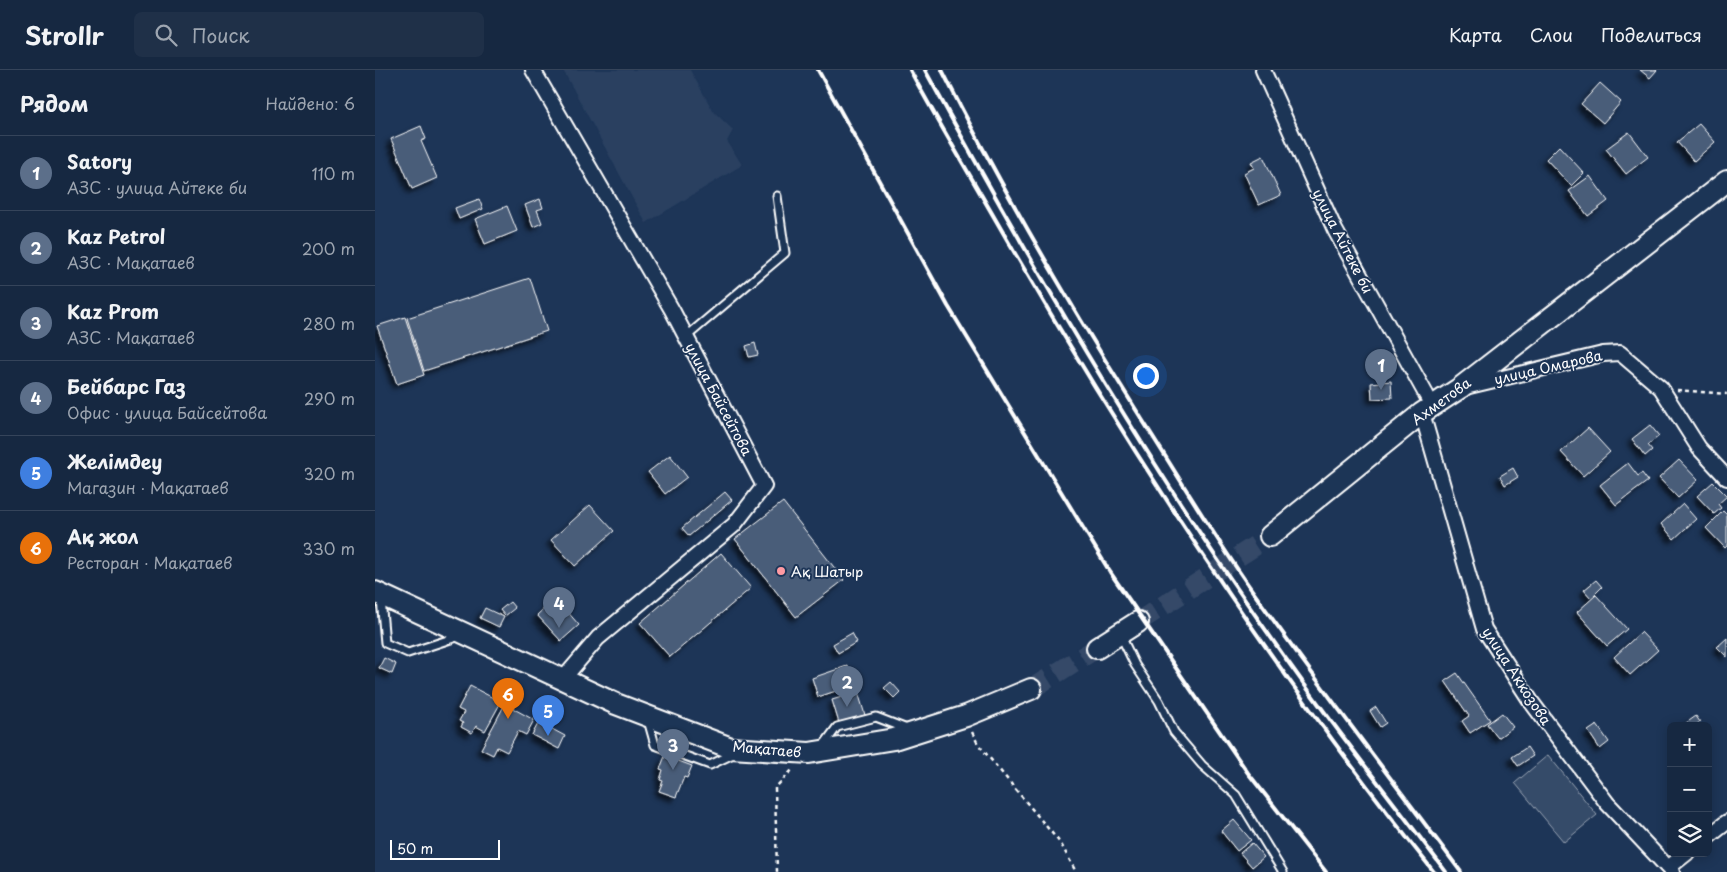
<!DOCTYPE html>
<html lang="ru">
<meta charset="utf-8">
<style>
body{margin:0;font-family:"Playpen Sans",sans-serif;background:#1f3048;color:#f1f3f6}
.controls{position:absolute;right:15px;bottom:15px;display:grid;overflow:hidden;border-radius:8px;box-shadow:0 2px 12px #0003}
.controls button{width:45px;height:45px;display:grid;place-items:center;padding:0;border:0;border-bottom:1px solid #35445a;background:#162841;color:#f1f3f6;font:25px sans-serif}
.scale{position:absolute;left:15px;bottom:12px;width:110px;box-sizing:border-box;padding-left:5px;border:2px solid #fff;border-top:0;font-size:14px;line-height:18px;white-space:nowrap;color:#fff;-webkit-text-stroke:4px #1d3557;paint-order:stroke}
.you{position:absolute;left:770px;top:305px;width:18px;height:18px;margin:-12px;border:4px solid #fff;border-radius:50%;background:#1a73e8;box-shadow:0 0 0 8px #1a73e833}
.badge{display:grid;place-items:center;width:32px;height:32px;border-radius:50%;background:#8c9099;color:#fff;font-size:16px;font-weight:700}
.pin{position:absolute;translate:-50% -41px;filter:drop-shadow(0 1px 2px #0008)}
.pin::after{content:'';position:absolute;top:26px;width:18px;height:15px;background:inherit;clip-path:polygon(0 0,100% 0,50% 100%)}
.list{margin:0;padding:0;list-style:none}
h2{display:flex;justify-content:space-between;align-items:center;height:65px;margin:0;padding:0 20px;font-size:21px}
h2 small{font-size:16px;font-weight:400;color:#9ea6b1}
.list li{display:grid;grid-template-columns:32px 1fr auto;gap:15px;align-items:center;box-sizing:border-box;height:75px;padding:0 20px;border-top:1px solid #35445a}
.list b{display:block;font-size:19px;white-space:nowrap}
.list p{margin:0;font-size:16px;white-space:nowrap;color:#9ea6b1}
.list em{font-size:16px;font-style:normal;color:#9ea6b1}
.icon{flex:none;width:28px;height:28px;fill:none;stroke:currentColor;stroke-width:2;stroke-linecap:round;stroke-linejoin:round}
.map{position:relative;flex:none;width:1352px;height:802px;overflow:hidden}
header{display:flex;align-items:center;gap:30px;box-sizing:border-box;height:70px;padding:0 25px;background:#162841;border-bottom:1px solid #35445a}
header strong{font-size:24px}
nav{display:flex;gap:28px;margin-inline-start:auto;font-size:18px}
.search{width:350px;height:45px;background:#1f3048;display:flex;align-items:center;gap:12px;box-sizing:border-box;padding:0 18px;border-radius:8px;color:#9ea6b1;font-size:19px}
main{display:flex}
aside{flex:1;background:#162841}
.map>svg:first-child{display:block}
.built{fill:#2a4161}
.green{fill:#364b69;stroke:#9aa5b4}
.building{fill:#4a5d79;stroke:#fff;filter:url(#shadow)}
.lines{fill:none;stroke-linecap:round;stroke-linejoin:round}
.secondary-tunnel{stroke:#344968;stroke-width:20;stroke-dasharray:20 10;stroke-linecap:butt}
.service-casing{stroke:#fff;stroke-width:11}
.minor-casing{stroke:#fff;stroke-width:18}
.secondary-casing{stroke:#fff;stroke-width:24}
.path{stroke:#fff;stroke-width:2.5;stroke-dasharray:4 4;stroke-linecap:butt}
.service{stroke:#1d3557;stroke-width:7}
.minor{stroke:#1d3557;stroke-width:14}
.secondary{stroke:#1d3557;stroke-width:20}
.rail{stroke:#fff;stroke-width:4}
.poi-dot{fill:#ff9aa2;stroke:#1d3557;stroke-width:2}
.labels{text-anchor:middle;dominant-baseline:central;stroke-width:4;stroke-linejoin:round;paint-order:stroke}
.street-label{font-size:14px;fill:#fff;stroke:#1d3557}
.poi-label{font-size:14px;fill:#fff;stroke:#1d3557;text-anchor:start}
</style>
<header>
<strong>Strollr</strong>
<div class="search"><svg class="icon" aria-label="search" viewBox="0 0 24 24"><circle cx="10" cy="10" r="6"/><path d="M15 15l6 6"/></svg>Поиск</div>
<nav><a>Карта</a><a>Слои</a><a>Поделиться</a></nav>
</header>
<main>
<aside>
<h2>Рядом<small>Найдено: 6</small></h2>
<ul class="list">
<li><span class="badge" style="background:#5c6f8a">1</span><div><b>Satory</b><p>АЗС · улица Айтеке би</p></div><em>110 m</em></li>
<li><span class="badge" style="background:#5c6f8a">2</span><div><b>Kaz Petrol</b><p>АЗС · Мақатаев</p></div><em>200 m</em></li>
<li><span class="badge" style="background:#5c6f8a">3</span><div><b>Kaz Prom</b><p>АЗС · Мақатаев</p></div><em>280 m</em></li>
<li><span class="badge" style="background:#5c6f8a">4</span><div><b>Бейбарс Газ</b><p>Офис · улица Байсейтова</p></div><em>290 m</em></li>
<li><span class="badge" style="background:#3f7fe0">5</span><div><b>Желімдеу</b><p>Магазин · Мақатаев</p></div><em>320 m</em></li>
<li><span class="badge" style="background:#e8710a">6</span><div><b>Ақ жол</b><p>Ресторан · Мақатаев</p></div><em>330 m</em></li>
</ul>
</aside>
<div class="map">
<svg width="1352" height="802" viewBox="0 0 1352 802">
<defs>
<filter id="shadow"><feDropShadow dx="-4.5" dy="4.5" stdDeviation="2.5" flood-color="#0009"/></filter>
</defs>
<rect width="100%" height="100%" fill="#1d3557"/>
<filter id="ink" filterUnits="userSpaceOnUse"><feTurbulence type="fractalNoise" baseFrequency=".02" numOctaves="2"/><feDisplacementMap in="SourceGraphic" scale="10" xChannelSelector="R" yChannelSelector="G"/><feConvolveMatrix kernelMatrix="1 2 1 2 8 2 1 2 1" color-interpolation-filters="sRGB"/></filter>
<g filter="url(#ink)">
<!-- built -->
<path class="built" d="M188 0H315L338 41 358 60 352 71 367 95 271 153Z"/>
<!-- green -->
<path class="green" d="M1173 685 1222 745 1189 772 1140 713Z"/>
<!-- building -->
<path class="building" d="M1265 0H1282L1275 8Z
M1225 13 1246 32 1228 53 1206 34Z
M1324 54 1340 72 1319 91 1302 72Z
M46 56 51 69 46 71 62 108 37 119 16 69Z
M1254 62 1273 87 1251 104 1231 79Z
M1184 76 1209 103 1196 116 1171 89Z
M888 86 906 125 884 135 869 103 879 98 876 92Z
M1215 106 1233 131 1213 146 1194 121Z
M104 129 108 139 84 149 80 138Z
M165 129 168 138 162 140 167 153 158 157 150 135Z
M132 136 142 161 110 174 100 149Z
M155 208 172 261 49 301 32 248Z
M30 247 49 305 22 314 2 256Z
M380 273 383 285 374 287 371 276Z
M1016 311 1017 328 997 329 996 313Z
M1275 355 1284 366 1273 375 1277 380 1270 386 1257 369Z
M1213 358 1235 382 1208 406 1186 382Z
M295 385 312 407 290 424 273 402Z
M1304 390 1323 410 1303 428 1284 408Z
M1253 393 1263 406 1267 403 1273 411 1241 435 1225 415Z
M1138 398 1143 407 1130 415 1125 406Z
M1338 412 1352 426 1343 434 1346 438 1339 444 1322 426Z
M350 422 357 430 314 466 307 458Z
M408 432 469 510 421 547 360 469Z
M1308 434 1321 449 1299 469 1286 454Z
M215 435 239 461 200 496 176 470Z
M1348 441 1352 445V476L1350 478 1331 458Z
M346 483 376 518 295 587 265 553Z
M1221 510 1227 517 1216 528 1209 520Z
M1221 525 1252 559 1232 576 1202 542Z
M135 532 140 538 130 546 125 540Z
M175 533 186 545 191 540 204 555 186 571 162 545Z
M110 538 129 547 124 557 105 548Z
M1266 562 1283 580 1255 605 1239 587Z
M477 563 482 572 463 583 458 574Z
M1352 568V587L1342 577Z
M9 588 21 594 17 604 4 598Z
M472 596 479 615 443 627 437 608Z
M1082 603 1115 650 1095 663 1087 651 1094 646 1070 611Z
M516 612 525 622 519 628 509 618Z
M95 616 126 632 110 661 101 656 97 663 86 657 88 653 84 651 89 642 83 639Z
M483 622 490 645 464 653 457 630Z
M130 634 159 650 151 665 143 661 132 682 122 677 118 685 106 679Z
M1001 637 1011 653 1005 657 995 641Z
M1127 643 1138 657 1123 668 1112 654Z
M1321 646 1325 652 1320 656H1307Z
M164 652 190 666 184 679 157 665Z
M1222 655 1234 672 1225 679 1213 661Z
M1152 677 1158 686 1143 696 1137 687Z
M290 686 317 696 312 708 309 707 301 727 284 721 288 711 285 710 288 700 285 699Z
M859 750 876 770 862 781 846 761Z
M877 773 889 787 877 797 865 783Z"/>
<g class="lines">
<!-- secondary-tunnel -->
<path class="secondary-tunnel" d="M763 552 895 466
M656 619 722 578"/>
<!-- service casing -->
<g class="service-casing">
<path id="service" d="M311 267 410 183 402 126
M6 529 10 573 33 583 85 566
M745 564 760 595 784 631 799 662 827 695 861 725 908 802
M273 650 280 675 335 695 358 684
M448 676 462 657 501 647 532 659"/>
</g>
<!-- minor casing -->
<g class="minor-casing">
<path id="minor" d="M158 0 297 240 389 416 359 455 223 568 188 609
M888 0 960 160 1058 337
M1090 317 1228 284 1245 283 1286 318 1324 378 1352 408
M1047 343 1109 559 1157 633 1232 733 1297 802
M1333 767 1352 752
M1293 798 1312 783"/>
</g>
<!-- secondary casing -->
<g class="secondary-casing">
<path id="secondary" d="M895 466 1047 343 1085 318 1352 111
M0 522 241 634 356 678 434 683 519 669 591 646 656 619
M722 578 763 552"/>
</g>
<!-- path -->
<path class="path" d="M1302 320 1352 324
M597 662 603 674 686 774 701 802
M402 802 400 718 419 698"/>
<!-- service -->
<use href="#service" class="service"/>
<!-- minor -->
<use href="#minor" class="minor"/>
<!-- secondary -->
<use href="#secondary" class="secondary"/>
<!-- rail -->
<path class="rail" d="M443 0 573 236 735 502 873 703 951 802
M535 0C568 61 604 120 638 180 765 398 901 605 1059 802
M550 0C665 211 788 419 929 614 975 678 1024 739 1071 802
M567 0C629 124 701 245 775 362 808 414 839 466 874 516 942 613 1015 707 1086 802"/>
</g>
</g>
<!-- markers -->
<circle class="poi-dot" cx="406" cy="501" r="5"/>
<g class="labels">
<!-- street labels -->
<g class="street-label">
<text transform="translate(968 171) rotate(63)">улица Айтеке би</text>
<text transform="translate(1173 297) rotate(-13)">улица Омарова</text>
<text transform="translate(344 329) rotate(62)">улица Байсейтова</text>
<text transform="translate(1066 331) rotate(-36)">Ахметова</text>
<text transform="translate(1142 606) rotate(57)">улица Аккозова</text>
<text transform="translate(392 679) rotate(5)">Мақатаев</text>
</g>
<!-- poi labels -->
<g class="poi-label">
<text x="416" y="501">Ақ Шатыр</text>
</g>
</g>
</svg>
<div class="controls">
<button>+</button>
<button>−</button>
<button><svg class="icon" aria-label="layers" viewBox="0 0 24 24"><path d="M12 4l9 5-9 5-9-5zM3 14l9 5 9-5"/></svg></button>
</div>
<div class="scale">50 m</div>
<div class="you"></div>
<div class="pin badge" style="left:1006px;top:320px;background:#5c6f8a">1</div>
<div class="pin badge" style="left:472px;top:637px;background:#5c6f8a">2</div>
<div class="pin badge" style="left:298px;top:700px;background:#5c6f8a">3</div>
<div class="pin badge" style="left:184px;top:558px;background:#5c6f8a">4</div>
<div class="pin badge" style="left:173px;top:666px;background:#3f7fe0">5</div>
<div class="pin badge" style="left:133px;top:649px;background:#e8710a">6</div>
</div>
</main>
